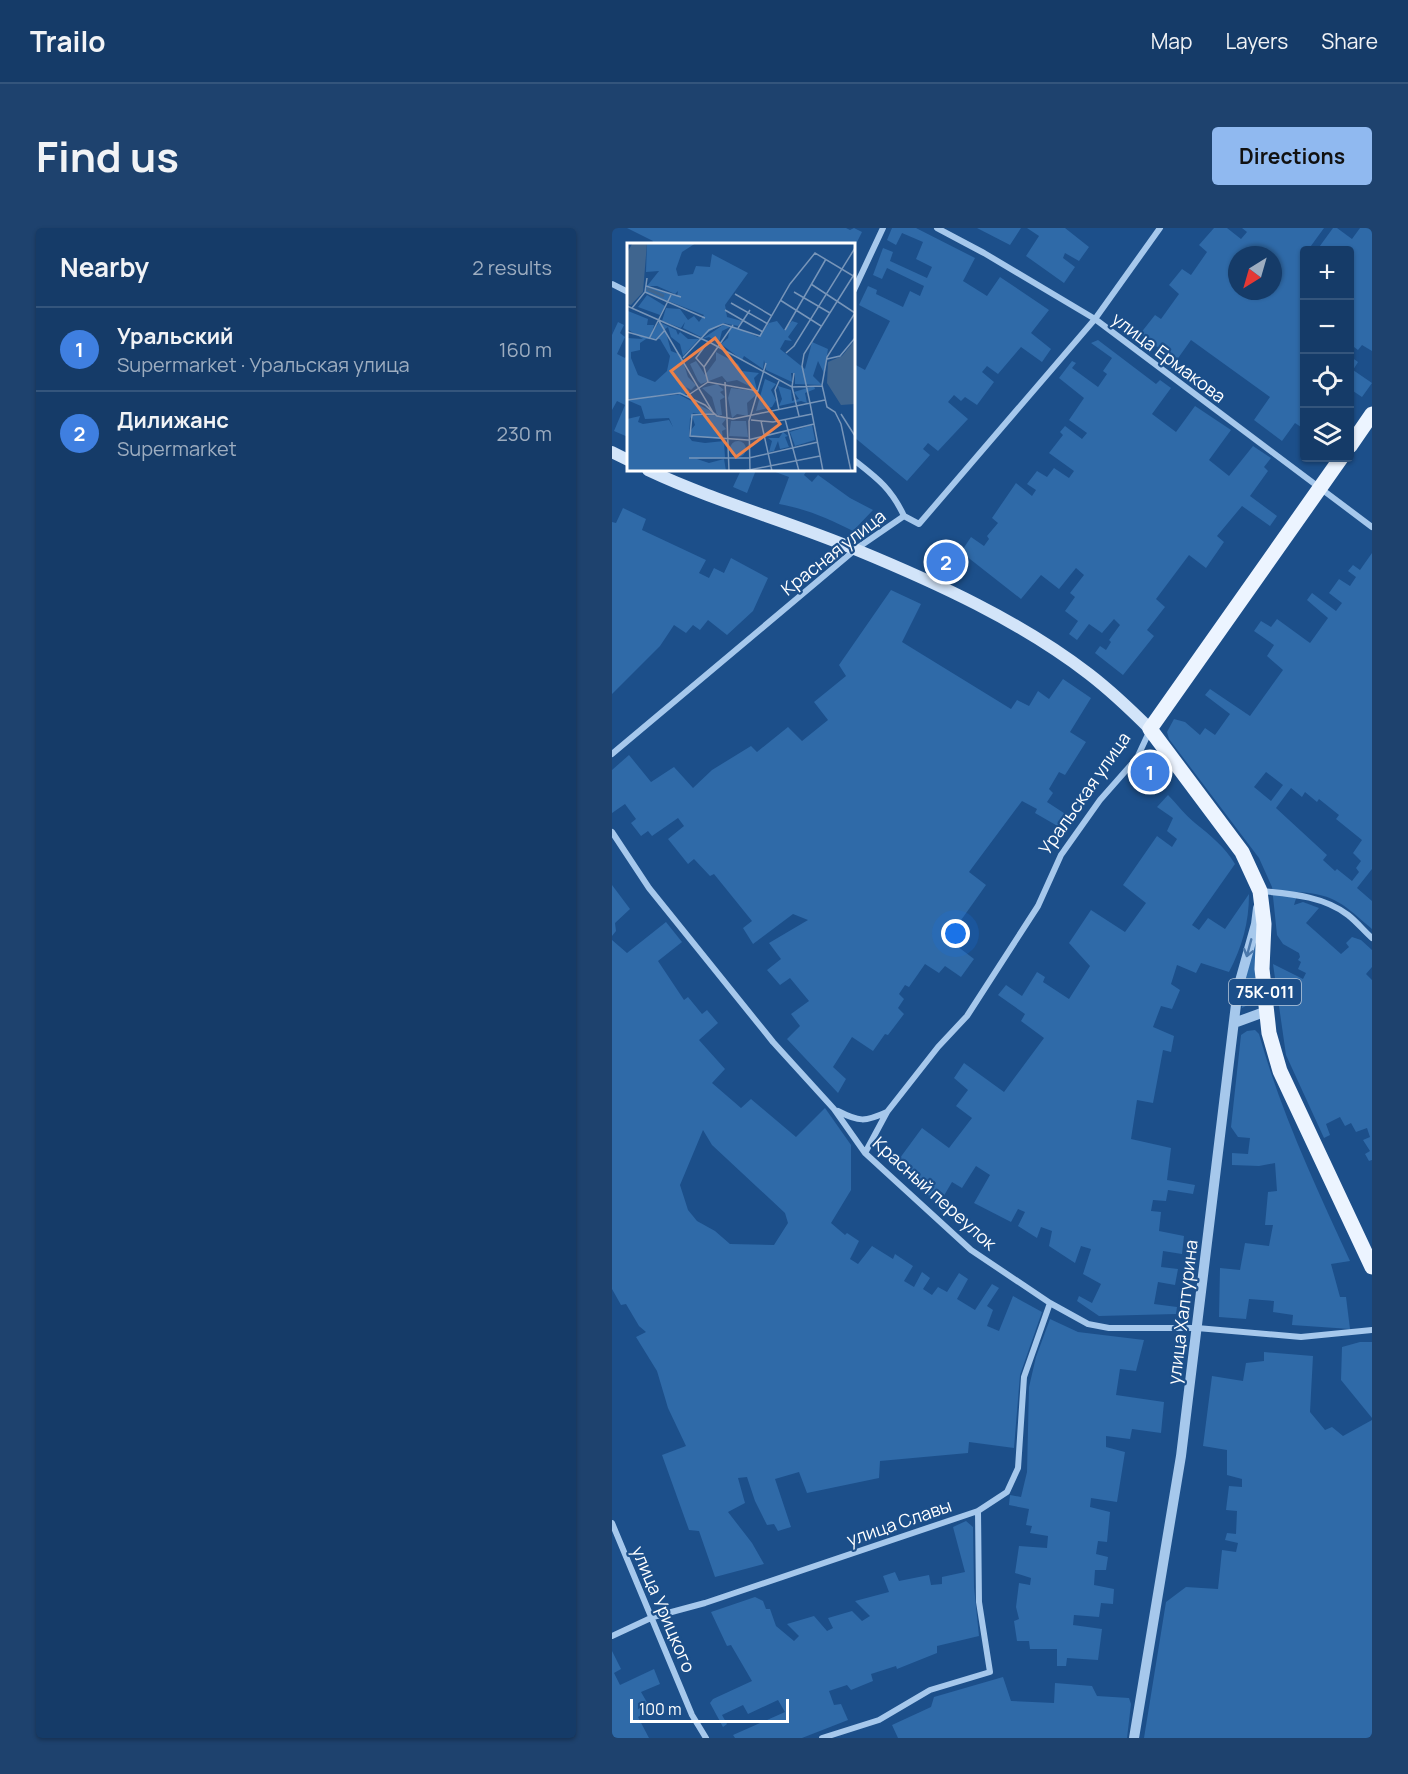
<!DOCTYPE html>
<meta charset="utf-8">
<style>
body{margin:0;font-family:Manrope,sans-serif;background:#1e426e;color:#f1f3f6}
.controls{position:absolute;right:18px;top:18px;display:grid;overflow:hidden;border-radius:6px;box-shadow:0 2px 4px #0004}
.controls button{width:54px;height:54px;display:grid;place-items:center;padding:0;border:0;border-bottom:2px solid #34557c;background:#153b68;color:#f1f3f6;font:30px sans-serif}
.compass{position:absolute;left:616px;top:18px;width:54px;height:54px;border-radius:50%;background:#153b68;box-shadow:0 2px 4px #0004;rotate:217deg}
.scale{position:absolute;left:18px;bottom:15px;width:159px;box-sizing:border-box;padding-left:6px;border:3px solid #fff;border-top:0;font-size:16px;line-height:21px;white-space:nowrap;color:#fff;-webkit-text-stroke:4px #1c4f8a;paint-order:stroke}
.you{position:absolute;left:344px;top:706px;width:21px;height:21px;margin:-15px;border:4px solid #fff;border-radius:50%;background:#1a73e8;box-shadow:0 0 0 9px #1a73e833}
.badge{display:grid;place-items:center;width:39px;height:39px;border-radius:50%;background:#90b9f0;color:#fff;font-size:20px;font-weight:700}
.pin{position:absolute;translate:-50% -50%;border:3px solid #fff;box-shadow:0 2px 6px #0006}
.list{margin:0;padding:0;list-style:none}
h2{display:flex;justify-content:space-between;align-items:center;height:78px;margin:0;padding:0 24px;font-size:26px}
h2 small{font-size:20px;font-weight:400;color:#9dadc0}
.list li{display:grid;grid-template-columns:39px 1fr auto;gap:18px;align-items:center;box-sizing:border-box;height:84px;padding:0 24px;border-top:2px solid #34557c}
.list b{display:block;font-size:22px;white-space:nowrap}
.list p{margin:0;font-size:20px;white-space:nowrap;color:#9dadc0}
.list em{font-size:20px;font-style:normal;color:#9dadc0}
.icon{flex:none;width:33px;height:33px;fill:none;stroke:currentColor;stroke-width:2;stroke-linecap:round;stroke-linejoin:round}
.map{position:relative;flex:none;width:760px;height:1510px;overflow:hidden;border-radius:6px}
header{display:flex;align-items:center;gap:36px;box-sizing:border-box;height:84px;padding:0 30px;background:#153b68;border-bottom:2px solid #34557c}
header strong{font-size:28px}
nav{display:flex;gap:33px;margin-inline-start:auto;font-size:21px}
.intro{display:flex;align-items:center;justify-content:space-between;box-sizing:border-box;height:144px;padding:0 36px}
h1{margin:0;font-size:42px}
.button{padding:15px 27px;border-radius:6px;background:#90b9f0;color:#111;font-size:21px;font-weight:700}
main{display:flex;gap:36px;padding:0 36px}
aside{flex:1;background:#153b68;border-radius:6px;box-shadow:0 2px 4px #0004}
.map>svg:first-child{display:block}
.green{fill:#2f6aa8;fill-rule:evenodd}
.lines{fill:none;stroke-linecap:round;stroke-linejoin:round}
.minor{stroke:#a6c8ec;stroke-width:6}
.tertiary{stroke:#a6c8ec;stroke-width:10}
.secondary{stroke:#d2e4f9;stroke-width:12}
.primary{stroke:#ecf4ff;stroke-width:15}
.oneway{stroke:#4c79ac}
.labels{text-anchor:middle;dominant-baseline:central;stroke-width:4.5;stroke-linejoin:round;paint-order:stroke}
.shield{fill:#1c4f8a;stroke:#bbcadc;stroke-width:1.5}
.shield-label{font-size:16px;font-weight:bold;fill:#fff}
.street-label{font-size:18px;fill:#fff;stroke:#1c4f8a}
.inset-river{fill:none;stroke:#3f658f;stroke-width:3}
.inset-road{fill:none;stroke:#7795b9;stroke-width:1.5}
.view{fill:#ee8249;fill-opacity:0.15;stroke:#ee8249;stroke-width:3}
.inset-edge{fill:none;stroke:#fff;stroke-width:3}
</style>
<header>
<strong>Trailo</strong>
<nav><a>Map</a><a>Layers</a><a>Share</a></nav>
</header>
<div class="intro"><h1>Find us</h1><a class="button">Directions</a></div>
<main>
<aside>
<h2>Nearby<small>2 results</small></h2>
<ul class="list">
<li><span class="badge" style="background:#3f7fe0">1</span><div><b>Уральский</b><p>Supermarket · Уральская улица</p></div><em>160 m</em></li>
<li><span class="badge" style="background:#3f7fe0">2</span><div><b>Дилижанс</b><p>Supermarket</p></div><em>230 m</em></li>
</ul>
</aside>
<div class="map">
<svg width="760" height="1510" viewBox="0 0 760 1510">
<rect width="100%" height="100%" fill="#1c4f8a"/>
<!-- green -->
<path class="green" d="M15 0H234L238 2 242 0 250 4 242 20V16H39L41 13Z
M280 0H304L363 30 351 53 375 68 388 49 437 82 419 105 439 121 430 134 409 119 386 146 375 138 370 144 382 154 365 177 353 169 349 173 342 167 336 174 356 191 326 223 316 215 311 221 318 227 295 253 242 209V136L253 142 278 93 247 77 256 58 265 62 264 66 291 79 298 63 308 68 312 58 275 40 270 51 261 47 271 20 281 24 278 33 315 50 320 39 304 31 311 14 290 5 284 17 275 12Z
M365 0H409L398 17Z
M415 0H453L477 19 467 33 453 25 451 30 463 39 452 55 414 28 427 8Z
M602 0H615L629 11 635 4 630 0H712L696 22H692V201L683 195 670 213 642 192 658 169 579 112 564 133 528 106 543 87 549 91 567 66 557 57 570 41 579 47 595 24 587 17ZM625 27H661V63H625Z
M721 0H725L740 11 748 0H760V123L750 117 746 122 738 116V22H705Z
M6 94 12 97 8 105 13 109 5 126 13 130 16 126V209L2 203 13 177 5 173 0 182V107Z
M486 112 544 156 548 152 559 160 540 186 564 204 583 178 619 202 597 232 617 248 641 218 659 230 652 239 656 243 638 268 665 288 658 298 630 278 605 308 612 314 594 340 577 327 544 371 553 379 535 402 542 408 511 447 483 425 488 418 494 422 499 414 497 412 508 397 502 391 490 405 477 396 465 412 457 406 466 393 453 383 463 369 458 365 472 347 464 340 447 361 429 347 409 371 349 324 359 309 372 318 377 311 375 308 386 295 380 290 404 255 420 268 424 262 415 256 425 243 435 249 442 240 457 250 462 243 437 225 451 207 448 204 453 198 470 211 475 205 457 192 472 170 447 150 460 133 464 135 460 140 486 159 495 146 491 143 500 130 479 115Z
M739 129 746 134 741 142 760 155 750 169 738 161V132Z
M129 242H144L135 265 121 259Z
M158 242H195L192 247 200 254 206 247 238 270 261 282 241 303C217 291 195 281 167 276L177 249Z
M11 280 34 291 30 302 94 332 87 345 97 350 102 340 112 345 119 330 156 350 141 383 115 407 96 392 88 402 81 397 74 405 62 397 48 418 0 466V294L4 295Z
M760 325V641L745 660 760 673V701C733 678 724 666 686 664L682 677 691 674 707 680 694 695 729 726 737 719 734 715 740 709 749 712 760 722V739L754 746 760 752V932L757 933 753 926 758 923 751 912 758 909 755 900 744 904 739 895 733 898 728 889 714 896 718 907 712 910 674 827 661 736 691 751 694 745 686 741 689 734 686 732 688 729 687 725 671 716 665 707 660 659 647 630 557 511 555 504 562 491 573 494 588 507 593 500 603 507 618 486 593 467 598 461 638 488 671 442 655 428 662 417 642 403 649 393 659 399 665 391 698 415 716 390 695 372 700 365 724 383 730 375 717 365 727 351 738 358 744 349 736 343 741 337 748 342ZM654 544 671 557 659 573 642 559ZM679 560 690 569 693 564 705 574 707 571 727 587 724 591 750 612 741 625 749 633 744 640 747 644 740 653 725 641 723 643 711 632 715 627 664 580Z
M279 362 309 376 290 414 399 481 405 472 417 478 426 463 437 471 451 451 479 470 458 504 474 514 453 547 447 544 437 561 441 565 435 574 458 589 449 600 423 585 425 581 410 573 357 644 374 657 347 695 356 702 345 718 362 731 349 749 333 738 327 745 313 736 297 759 293 757 287 766 292 771 286 780 292 786 276 807 273 806 261 823 240 809 221 839 234 851 226 865 175 811 188 798 179 786 197 773 178 750 168 757 155 742 169 731 157 715 196 692 181 686 141 716 131 700 140 693 102 646 98 648 82 631 76 636 56 611 72 598 66 590 40 608 36 603 29 608 19 595 24 591 13 576 0 585V542L17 527 39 554 62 539 81 560 100 542 139 518 145 524 176 499 190 513 216 492 202 474 234 448 227 437Z
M556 567C565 576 573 587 583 595 599 608 612 618 623 636L580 697 587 702 596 690 613 701 637 666C637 695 630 719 617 744L589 735 584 745 565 737 559 756 568 762 560 781 549 778 541 799 562 808 559 824 551 822 541 875 525 872 519 911 559 920 555 952 583 957 581 966 556 962 554 973 541 972 539 983 549 984 547 1003 572 1008 570 1026 551 1023 549 1039 566 1041 563 1057 546 1054 542 1076 565 1079 564 1086 487 1088 465 1073 467 1068 480 1075 489 1056 471 1046 479 1021 469 1018 463 1035 437 1018 440 1003 429 999 425 1010 406 998 413 984 406 981 399 994 362 975 378 947 364 938 350 960 340 954 327 976 295 949 298 944 285 934 310 900 337 920 360 890 344 878 356 862 342 850 352 835 392 864 432 810 409 793 413 786 386 767 394 757 410 768 425 744 433 749 431 754 457 771 478 738 457 715 479 682 513 704 534 675 511 657 545 608 560 619 565 611 555 603 561 590 545 579Z
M0 657 18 681 3 695 4 703 0 708Z
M54 694 70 714 46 733 72 772 76 769 90 786 95 782 106 795 87 812 113 841 100 855 129 880 139 871 184 909 213 880 239 917V962L219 995 233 1007 235 1005 247 1013 238 1031 246 1036 260 1018 281 1031 283 1026 301 1038 292 1053 302 1059 310 1044 318 1050 311 1061 320 1067 326 1059 335 1064 347 1045 356 1051 345 1071 363 1082 380 1056 387 1060 375 1078 381 1082 375 1098 387 1103 401 1068 430 1084 408 1147 402 1220 357 1214 356 1225 268 1233 267 1250 195 1265 187 1244 163 1251 179 1299 166 1303 162 1296 155 1297 143 1273 135 1249 126 1250 133 1275 116 1284 140 1315 152 1336 103 1349 87 1303 77 1302 50 1227 74 1218 56 1180 45 1143 24 1109 34 1104 27 1098 14 1076 9 1077 0 1061V712L15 725ZM91 902 100 917 173 985 176 995 162 1017 118 1016 103 1003 85 993 76 982 68 957Z
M643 714 646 715 643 749 645 772 630 780 633 752Z
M643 802 647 806C669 885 704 959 738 1033L719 1036 728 1069H734L738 1101 680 1097 681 1087 661 1084 662 1073 637 1071 634 1091 607 1089 608 1040 628 1042 633 1015 657 1018 661 997H653L656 964 665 963 663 935 647 938 620 937V925L636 926 638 910 626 909 619 899 629 807 635 803Z
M438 1091 466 1104 532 1112 524 1143 508 1141 504 1167 552 1174 549 1205 520 1201 518 1211 494 1208V1219L513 1224 505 1274 479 1270 478 1279 498 1284 495 1314 486 1313 484 1326 496 1329 494 1342H483L482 1357 502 1361 501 1376 489 1375 487 1389 462 1387 461 1397 490 1401 486 1432 455 1430 454 1438H445V1421H418L417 1413H405L402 1393 407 1391 404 1379 407 1355 418 1357 419 1350 403 1345 407 1318 435 1320 436 1308 418 1305 420 1298 414 1297 417 1281 397 1277 398 1267 409 1269 415 1244 417 1159 424 1129Z
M748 1114H760V1190L729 1152 730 1119Z
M652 1124 701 1128 698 1184 713 1202 720 1199 731 1208 760 1192V1510H532L554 1374 574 1359 606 1361 610 1322 624 1324 626 1315 613 1312 615 1305 624 1306 625 1283 614 1282 617 1258 630 1259V1251L615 1247V1222L591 1218 600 1148 631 1153 634 1135 652 1133Z
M354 1293 361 1299 362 1359 367 1408 325 1418V1425L285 1441 284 1438 259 1446 261 1453 239 1462 235 1457 217 1463 222 1477 229 1476 236 1492 190 1510H123L121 1507 173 1484 166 1472 136 1486 131 1477 110 1487 115 1496 111 1499 98 1475 101 1471 140 1453 119 1417 115 1418 99 1384 143 1369 151 1373 154 1381H158L164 1398 182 1413 187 1408 175 1396 202 1388 215 1403 221 1400 216 1390 240 1383 250 1393 258 1388 243 1373 277 1364 271 1348 283 1344 287 1353 317 1347 319 1357 330 1356V1349L353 1344 341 1299Z
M0 1423 9 1441 2 1445 8 1457 42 1441 48 1456 29 1464 36 1476 30 1480 33 1485 26 1489 37 1510H0Z
M391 1449 399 1473 442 1475 443 1455 480 1458 485 1468 517 1470 519 1476 515 1510H286L280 1497 319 1479 322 1469Z"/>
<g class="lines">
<!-- minor -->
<path class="minor" d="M325 0 372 25 483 91 760 299
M0 56 16 64
M242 62 271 0
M242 232C265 250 279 260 292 288
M0 526 244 321 292 288 307 296 483 91 548 0
M0 604 37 660 161 814 222 881 253 925 359 1022 438 1075 476 1096 497 1100H585L689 1109 760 1102
M649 663C679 666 711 668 736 687 745 694 752 703 760 710
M226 883C247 894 253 894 275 884
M253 925 275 884 326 819 355 788 426 678 449 627 488 572 525 530 538 502
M0 1295 80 1487 94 1510
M0 1408 41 1389 93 1375 366 1283 395 1264 406 1240 412 1149 438 1075
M210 1510 267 1492 318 1462 378 1444 367 1374 366 1283"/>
<!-- tertiary -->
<path class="tertiary" d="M622 795 655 783
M522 1510 569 1228 626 760 644 696 646 680"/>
<!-- secondary -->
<path class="secondary" d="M0 224 16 232
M36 242C104 274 176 293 245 322 325 355 408 393 477 446 499 463 519 482 538 501"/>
<!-- primary -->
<path class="primary" d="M738 218 760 186
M729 230 538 501 630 624 648 663 652 696 650 741 657 805 668 843 760 1039"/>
</g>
<!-- one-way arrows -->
<defs><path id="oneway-shaft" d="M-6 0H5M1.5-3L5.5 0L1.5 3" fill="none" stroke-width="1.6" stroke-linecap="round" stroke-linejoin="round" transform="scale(1.5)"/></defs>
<use class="oneway" href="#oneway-shaft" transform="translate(637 720) rotate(105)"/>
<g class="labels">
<!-- shield labels -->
<rect class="shield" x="617" y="751" width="72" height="26" rx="4.5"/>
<g class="shield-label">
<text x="653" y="764">75К-011</text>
</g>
<!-- street labels -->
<g class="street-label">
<text transform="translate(557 129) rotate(37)">улица Ермакова</text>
<text transform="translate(221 324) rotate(-38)">Красная улица</text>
<text transform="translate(472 565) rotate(-55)">Уральская улица</text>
<text transform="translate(323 965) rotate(42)">Красный переулок</text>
<text transform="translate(570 1084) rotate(-83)">улица Халтурина</text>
<text transform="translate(287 1294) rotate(-19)">улица Славы</text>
<text transform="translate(52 1381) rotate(67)">улица Урицкого</text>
</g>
</g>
<!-- overview -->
<g transform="translate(15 15)">
<rect width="228" height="228" fill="#1c4f8a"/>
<path d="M20 0H69L55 9 49 26 51 33 66 31 69 23 83 24 85 11 121 30 98 62 100 74 115 78 111 83 96 80 74 94 56 85 58 79 54 85 35 78 39 65 53 66 61 77 67 73 72 79 77 72 18 49 20 44 50 53 51 48 48 51 30 43H20L32 28 19 29ZM20 52 38 63 33 72 11 64ZM1 68 21 76 20 82H27L25 90 32 79 49 87 51 92 53 89 61 96H72L56 113 53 101 44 94 41 84 38 86 44 108 54 112 61 134 69 142 64 147 59 144 63 149 60 151 0 156V95L16 96 0 86ZM19 96H33L43 113 40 128 28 139 11 132 4 115V109L13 107V100ZM150 78 157 87 165 78 171 80 161 94 165 98 158 97 153 106 178 126 185 99 201 106 197 130 191 118 186 133 195 142 168 141V130H164L165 139 139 127 137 117 136 126 117 113 115 117 94 101 101 95 103 84 95 88 92 100 82 94 75 96 96 82 106 83 131 94 142 80ZM89 109 111 121 115 128 132 130 127 135 130 147 110 137 100 139 95 133 74 141 71 138 63 121 69 118 78 132 89 117ZM138 136 149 141 144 147 149 157 145 164 129 168ZM90 141 97 147 93 149 98 154 93 157 95 172H90L85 154 75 145ZM151 143 164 147 165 158 172 156 167 149 187 143 188 146 178 150 180 160 174 158 152 163 155 156ZM104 145 128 148 129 152 120 160 121 173 110 171 105 175 101 155ZM49 150 99 176 95 181 99 186 95 188 96 196 64 193V187L68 182 65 173H84L66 170 63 176 62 194 65 198 78 200 97 198 98 215 70 216 82 220 97 216 99 228H0V176L13 173 11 179 16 181 42 177 46 184 42 175 18 176 14 163 0 157ZM104 178H119L121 194 102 193ZM185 182 188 197 168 203 163 189ZM156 189 161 193 158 194 162 204 153 206 151 198 147 208 142 209 145 198 141 195H152ZM103 206a8 8 0 1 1 16 0a8 8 0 1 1-16 0Z" fill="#2f6aa8" fill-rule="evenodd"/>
<path d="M20 0 16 49 4 62 0 61V10L5 1ZM228 97V161L214 162 200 140 201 119 215 113Z" fill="#3f658f"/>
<path class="inset-river" d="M20 46 37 53"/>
<path class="inset-road" d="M184 41 228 70M19 43 54 54M18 49 78 75M167 49 203 70M108 51 145 73M153 57 194 83M104 60 141 81M0 63 84 100 165 144 195 143M5 65 18 49 20 35M98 67 136 89M32 78 87 171 65 172 63 193 121 197 187 181M111 85 123 67M158 87 199 16M0 89 29 97 38 87M22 96 44 52M159 110 167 103 228 5M56 115 82 87 96 81 133 93 163 41 188 10 228 34M200 116 213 113 228 95M77 124 69 115 81 99M167 130 165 144 172 173M152 138 148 147 152 167M81 139 77 124 106 82M98 139 100 176M60 153 81 139 131 148M0 157 53 150 78 162 90 173 106 176 198 157M183 160 175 123 177 111 228 30M183 160 196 228M214 171 228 193M100 176 102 228M158 176 172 228M124 177 146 179 185 171M134 178 145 228M62 215H122L191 199M117 228 193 213M123 228 122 178 139 120M224 228 214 181 208 169 200 164 195 142 200 114 228 70"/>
<path class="view" d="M88 95 153 181 109 214 44 128Z"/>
<rect width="228" height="228" class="inset-edge"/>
</g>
</svg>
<div class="controls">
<button>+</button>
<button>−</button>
<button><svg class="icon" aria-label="locate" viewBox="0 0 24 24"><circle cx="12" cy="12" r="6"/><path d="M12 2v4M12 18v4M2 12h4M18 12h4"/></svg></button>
<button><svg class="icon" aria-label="layers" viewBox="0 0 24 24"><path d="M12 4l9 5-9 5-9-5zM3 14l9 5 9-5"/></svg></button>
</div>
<svg class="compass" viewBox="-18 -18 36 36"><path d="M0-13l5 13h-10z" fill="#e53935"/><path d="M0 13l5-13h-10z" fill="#9dadc0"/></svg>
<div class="scale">100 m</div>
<div class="you"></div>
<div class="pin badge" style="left:538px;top:544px;background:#3f7fe0">1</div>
<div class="pin badge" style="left:334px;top:334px;background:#3f7fe0">2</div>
</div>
</main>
